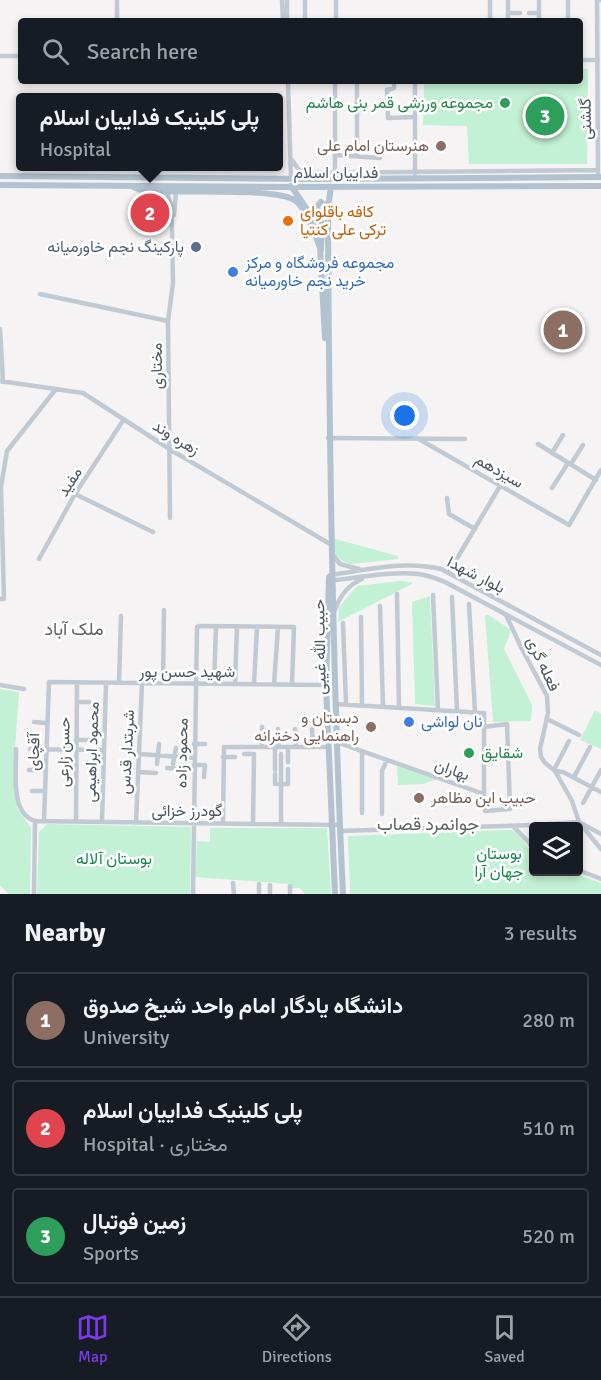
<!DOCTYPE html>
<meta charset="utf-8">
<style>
body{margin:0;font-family:Signika,Vazirmatn,sans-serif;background:#20242c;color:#f1f3f6}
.controls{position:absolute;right:18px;bottom:18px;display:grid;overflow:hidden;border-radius:6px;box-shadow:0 3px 9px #0003}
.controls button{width:54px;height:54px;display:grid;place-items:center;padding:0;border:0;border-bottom:2px solid #363941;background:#171b24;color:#f1f3f6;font:30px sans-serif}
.you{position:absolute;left:405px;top:416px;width:21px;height:21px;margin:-15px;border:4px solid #fff;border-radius:50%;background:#1a73e8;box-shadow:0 0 0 9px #1a73e833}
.badge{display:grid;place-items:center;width:39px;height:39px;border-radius:50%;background:#7c3aed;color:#fff;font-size:20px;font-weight:700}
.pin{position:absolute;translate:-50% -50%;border:3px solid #fff;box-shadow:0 2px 6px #0006}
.popup{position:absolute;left:16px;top:93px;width:267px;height:78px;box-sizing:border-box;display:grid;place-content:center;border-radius:6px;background:#171b24;filter:drop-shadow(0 2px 4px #0005);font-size:20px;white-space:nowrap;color:#9ea1a6}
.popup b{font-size:22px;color:#f1f3f6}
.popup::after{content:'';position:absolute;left:50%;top:100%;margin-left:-12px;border:12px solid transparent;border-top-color:#171b24}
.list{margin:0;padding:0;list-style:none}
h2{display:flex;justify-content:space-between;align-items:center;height:78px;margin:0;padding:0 24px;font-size:26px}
h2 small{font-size:20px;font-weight:400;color:#9ea1a6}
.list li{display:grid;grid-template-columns:39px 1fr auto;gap:18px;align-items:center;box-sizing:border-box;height:96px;margin:0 12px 12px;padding:0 12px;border:2px solid #363941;border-radius:6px}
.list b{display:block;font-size:22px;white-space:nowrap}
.list p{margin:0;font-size:20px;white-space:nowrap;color:#9ea1a6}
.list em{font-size:20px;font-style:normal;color:#9ea1a6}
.icon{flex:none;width:33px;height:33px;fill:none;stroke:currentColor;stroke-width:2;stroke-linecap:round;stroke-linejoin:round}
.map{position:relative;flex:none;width:601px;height:894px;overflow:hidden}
.search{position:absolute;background:#171b24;box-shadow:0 3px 9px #0003;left:18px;right:18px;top:18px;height:66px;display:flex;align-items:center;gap:15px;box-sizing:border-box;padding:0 21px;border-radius:6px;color:#9ea1a6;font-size:22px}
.sheet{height:402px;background:#171b24}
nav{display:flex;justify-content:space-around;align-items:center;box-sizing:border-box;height:84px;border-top:2px solid #363941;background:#171b24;font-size:16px;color:#9ea1a6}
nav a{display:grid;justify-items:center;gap:3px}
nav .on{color:#7c3aed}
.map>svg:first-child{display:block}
.green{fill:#c3f1d5}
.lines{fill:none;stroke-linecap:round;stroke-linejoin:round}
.minor{stroke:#c1cad2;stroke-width:4.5}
.major{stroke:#b3c2d1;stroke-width:6}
.leisure-dot{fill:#2e9e5b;stroke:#fff;stroke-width:2}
.education-dot{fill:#8d6e63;stroke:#fff;stroke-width:2}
.food-dot{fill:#e8710a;stroke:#fff;stroke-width:2}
.service-dot{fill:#5c6f8a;stroke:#fff;stroke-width:2}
.shop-dot{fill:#3f7fe0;stroke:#fff;stroke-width:2}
.labels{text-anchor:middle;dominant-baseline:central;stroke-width:5;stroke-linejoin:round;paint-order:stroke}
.leisure-label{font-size:16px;fill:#27864d;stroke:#fff;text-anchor:end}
.street-label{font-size:16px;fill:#4a5661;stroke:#fff}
.education-label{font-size:16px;fill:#785e54;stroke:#fff;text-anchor:end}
.food-label{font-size:16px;fill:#c56008;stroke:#fff;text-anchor:start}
.service-label{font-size:16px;fill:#4e5e75;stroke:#fff;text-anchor:end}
.shop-label{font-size:16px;fill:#366cbe;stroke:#fff;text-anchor:start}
.park-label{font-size:16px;fill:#17864f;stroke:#fff}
.neighbourhood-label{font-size:18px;fill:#5f6368;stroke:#fff}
</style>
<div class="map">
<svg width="601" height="894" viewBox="0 0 601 894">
<rect width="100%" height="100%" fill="#f5f3f3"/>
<!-- green -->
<path class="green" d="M580 69H588L587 164H469L467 126 423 125 424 81H580Z
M332 538 398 556V559L351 564C335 560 334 553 332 538Z
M400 581 412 582V584L338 622 339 607 357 586Z
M430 596 435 706 415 704 412 602Z
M485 615H489L511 630 504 649 532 705 531 721 493 722Z
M0 689 19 692 15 748 16 796 17 808 31 828 30 894H8L0 885Z
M595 710 601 714V749L580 740Z
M397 766 438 779 422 784 398 785Z
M47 824 191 827 190 894H37L39 832Z
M210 828H327L331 894H305L300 888H290V884L195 877 197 841 210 842Z
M513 830C522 836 525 847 533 853L534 872H573L601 883V894H350L348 836Z"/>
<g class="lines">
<!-- minor -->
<path class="minor" d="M282 0 283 21
M287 0V21
M305 0V21
M336 0V21
M490 0V21
M539 0V21
M568 0V21
M508 13H520
M529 13H539
M117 21V0
M508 21V0
M0 56H21
M580 60H598
M288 81 291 179 305 173 598 170
M335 81V173
M357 81V156
M394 81V88L387 90 388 118 415 117
M415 81V174
M335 155 380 158
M292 160 299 170 307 175
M598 173 597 0H601
M157 178V166
M167 193 171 205 172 227 173 283 168 321 170 518
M174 215 176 193
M40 294 168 321
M0 329 3 382
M0 381 83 393 171 450 330 544
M328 438 465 439
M417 438 569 525 601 470
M538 444 596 480
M552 453 563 435
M571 464 583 445
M552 488 568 463
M75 494 153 532
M447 498 449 514 475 529
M333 555 340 564 359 569
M39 559 75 494 124 419
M449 572 500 486
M330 575C367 570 405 560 441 569L601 655
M329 581C357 578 391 571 418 574 428 575 437 579 445 582L601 665
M397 594 399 708
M433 595 438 710
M452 597 457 711
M0 599H4L1 487 7 451 56 389
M469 604 475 712
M380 606 383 707
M335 610C340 595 348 585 362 579
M506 615 521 647 547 696 548 713 540 749 541 757 545 763 555 771 572 801 579 822 601 849
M361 617 362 706
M343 623 346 705
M119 683 121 616
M163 683 164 610
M214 684 216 626
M235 684 237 626
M254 684 257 627
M274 684 278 627
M0 685 24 689
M77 702H89
M335 704 484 713V794L336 742
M547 719 579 735
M34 722 46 723
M262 727V747
M484 727 507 724 510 809 485 811 484 794
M278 729 279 747
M295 729 296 747
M312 729 313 747
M76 740H87
M194 744H205
M16 749C17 771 9 813 35 821L339 825
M30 749 104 750
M362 751V813
M139 754 194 758
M244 754H254L253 824
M223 757H235
M288 762V747
M157 764 159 744
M173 764 176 748
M194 765H205L204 777
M167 768 194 770
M29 770H45
M275 770V747
M554 770 569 741
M555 771 563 772 601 792
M138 772 156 773
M275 774V784H288V769
M574 777 590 747
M32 791H45
M583 803 601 770
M382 814V771L387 760
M44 821 49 682 326 685
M76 821 77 683
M102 822 106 683
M136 823 142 683
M223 823 224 747H329
M281 824V754
M513 826 534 848
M340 831 533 825 579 822 601 834
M530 845 533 825
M578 870 601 879
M233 883 234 894
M259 884V894
M290 886V894
M34 894 35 821
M193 894 197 627 199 626 294 627 292 684
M270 894V885"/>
<!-- major -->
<path class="major" d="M0 176 314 179 601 177
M0 185 291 187 601 186
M291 186C301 200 312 215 317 233
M133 187 143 191C172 193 277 187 296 201 306 208 316 237 321 250
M331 187 328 208C329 437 332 665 343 894
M320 246 325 338
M321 249 322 225 317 206 321 202 327 207
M329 577 326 685 335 894"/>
</g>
<!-- markers -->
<g class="leisure-dot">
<circle cx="505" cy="103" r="6"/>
<circle cx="469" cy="753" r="6"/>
</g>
<g class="education-dot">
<circle cx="441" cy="146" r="6"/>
<circle cx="371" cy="727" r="6"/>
<circle cx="419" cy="798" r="6"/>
</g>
<circle class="food-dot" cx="288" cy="221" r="6"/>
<circle class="service-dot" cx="196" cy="247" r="6"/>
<g class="shop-dot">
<circle cx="233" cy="272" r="6"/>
<circle cx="409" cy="722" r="6"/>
</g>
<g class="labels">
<!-- leisure labels -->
<g class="leisure-label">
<text x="493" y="103">مجموعه ورزشی قمر بنی هاشم</text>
<text x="481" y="753" text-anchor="start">شقایق</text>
</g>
<!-- street labels -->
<g class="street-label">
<text transform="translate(586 119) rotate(-91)">گلشنی</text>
<text x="336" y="173">فداییان اسلام</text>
<text transform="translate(157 366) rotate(-91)">مختاری</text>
<text transform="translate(176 438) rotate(32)">زهره وند</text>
<text transform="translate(499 471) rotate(30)">سیزدهم</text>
<text transform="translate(70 482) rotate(-58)">مفید</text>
<text transform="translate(476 575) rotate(27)">بلوار شهدا</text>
<text transform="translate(320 647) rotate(-91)">حبیب الله غیبی</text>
<text transform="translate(543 664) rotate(65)">فعله گری</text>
<text x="187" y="672">شهید حسن پور</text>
<text transform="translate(34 752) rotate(-89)">آقچای</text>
<text transform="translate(64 752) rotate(-89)">حسن زارعی</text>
<text transform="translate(92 752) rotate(-88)">محمود ابراهیمی</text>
<text transform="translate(127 752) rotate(-87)">شربتدار قدس</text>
<text transform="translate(182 753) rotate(-89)">محمود زاده</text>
<text transform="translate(452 770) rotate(19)">بهاران</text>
<text x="187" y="811">گودرز خزائی</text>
</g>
<!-- education labels -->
<g class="education-label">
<text x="429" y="146">هنرستان امام علی</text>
<text x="359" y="718">دبستان و<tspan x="359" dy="18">راهنمایی دخترانه</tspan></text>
<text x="431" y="798" text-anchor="start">حبیب ابن مظاهر</text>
</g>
<!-- food labels -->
<g class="food-label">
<text x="300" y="212">کافه باقلوای<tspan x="300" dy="18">ترکی علی کنتیا</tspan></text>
</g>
<!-- service labels -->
<g class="service-label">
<text x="184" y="247">پارکینگ نجم خاورمیانه</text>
</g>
<!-- shop labels -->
<g class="shop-label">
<text x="245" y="263">مجموعه فروشگاه و مرکز<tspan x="245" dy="18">خرید نجم خاورمیانه</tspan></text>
<text x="421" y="722">نان لواشی</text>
</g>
<!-- park labels -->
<g class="park-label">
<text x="499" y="854">بوستان<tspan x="499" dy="18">جهان آرا</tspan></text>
<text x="114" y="859">بوستان آلاله</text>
</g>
<!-- neighbourhood labels -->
<g class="neighbourhood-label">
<text x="74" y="629">ملک آباد</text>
<text x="428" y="824">جوانمرد قصاب</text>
</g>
</g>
</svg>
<div class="controls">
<button><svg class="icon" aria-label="layers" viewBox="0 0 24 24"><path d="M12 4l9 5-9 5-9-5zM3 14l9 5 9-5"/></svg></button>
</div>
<div class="you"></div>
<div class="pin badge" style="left:563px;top:330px;background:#8d6e63">1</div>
<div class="pin badge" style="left:150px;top:213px;background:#e0444e">2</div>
<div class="popup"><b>پلی کلینیک فداییان اسلام</b>Hospital</div>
<div class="pin badge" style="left:545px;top:116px;background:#2e9e5b">3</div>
<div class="search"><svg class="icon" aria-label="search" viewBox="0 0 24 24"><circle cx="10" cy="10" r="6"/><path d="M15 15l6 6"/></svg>Search here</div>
</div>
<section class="sheet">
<h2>Nearby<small>3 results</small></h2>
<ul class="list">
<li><span class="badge" style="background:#8d6e63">1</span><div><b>دانشگاه یادگار امام واحد شیخ صدوق</b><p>University</p></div><em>280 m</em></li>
<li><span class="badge" style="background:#e0444e">2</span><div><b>پلی کلینیک فداییان اسلام</b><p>Hospital · مختاری</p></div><em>510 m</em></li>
<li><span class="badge" style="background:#2e9e5b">3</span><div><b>زمین فوتبال</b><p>Sports</p></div><em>520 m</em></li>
</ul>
</section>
<nav>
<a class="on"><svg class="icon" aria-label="map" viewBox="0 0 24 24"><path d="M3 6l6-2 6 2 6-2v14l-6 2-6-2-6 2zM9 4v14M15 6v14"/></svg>Map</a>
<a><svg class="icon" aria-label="directions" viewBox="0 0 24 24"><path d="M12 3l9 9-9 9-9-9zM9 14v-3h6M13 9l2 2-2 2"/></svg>Directions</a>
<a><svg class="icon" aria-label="saved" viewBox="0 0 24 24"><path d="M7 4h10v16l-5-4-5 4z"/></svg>Saved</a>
</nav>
